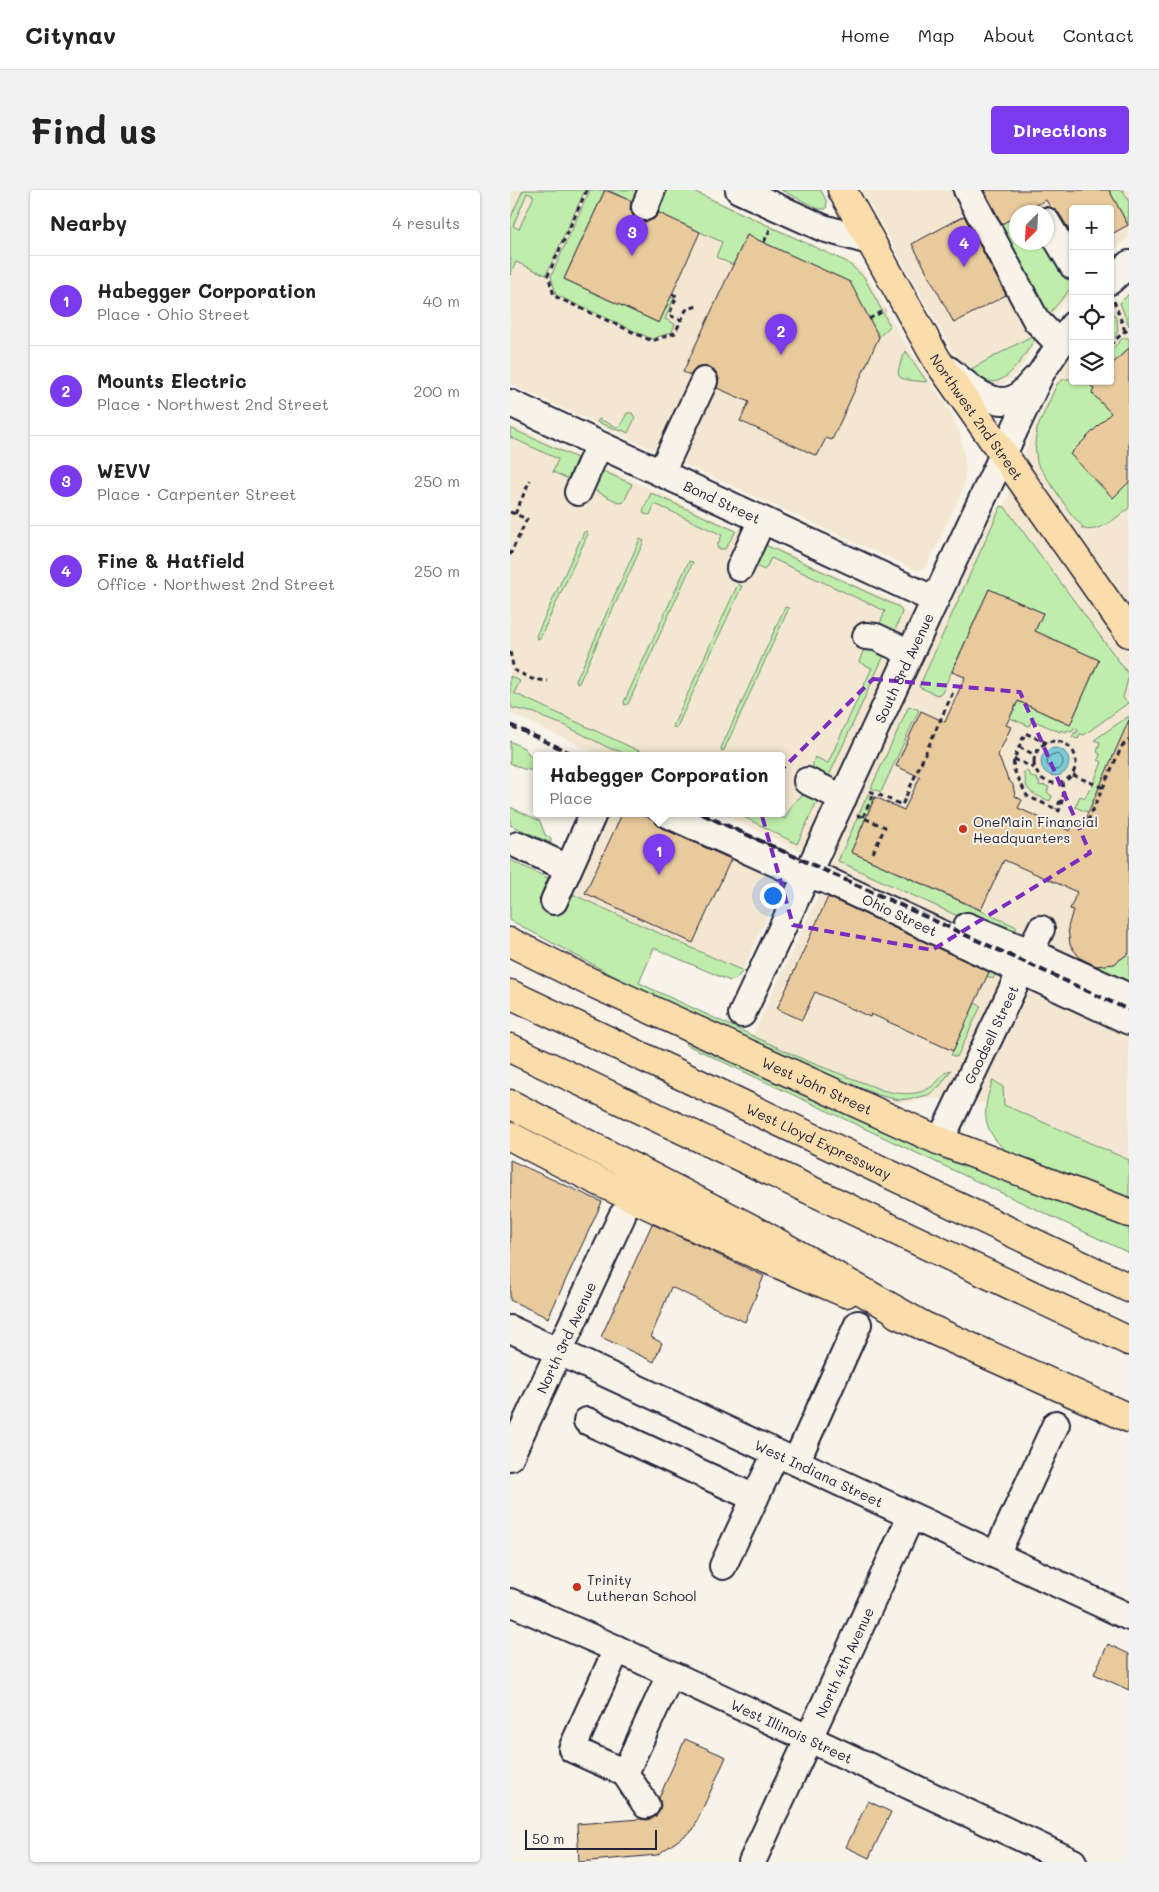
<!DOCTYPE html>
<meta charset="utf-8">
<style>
body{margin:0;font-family:Mali,sans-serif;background:#f2f2f2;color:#222}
.controls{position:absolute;right:15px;top:15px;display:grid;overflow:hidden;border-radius:5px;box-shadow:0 1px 4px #0004}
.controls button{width:45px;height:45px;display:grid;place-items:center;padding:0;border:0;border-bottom:1px solid #e0e0e0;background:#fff;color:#222;font:25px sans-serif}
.compass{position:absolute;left:499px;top:15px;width:45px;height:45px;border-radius:50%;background:#fff;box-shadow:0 1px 4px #0004;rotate:204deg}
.scale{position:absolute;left:15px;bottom:12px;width:132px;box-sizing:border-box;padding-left:5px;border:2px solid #22223b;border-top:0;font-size:14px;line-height:18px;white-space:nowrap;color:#22223b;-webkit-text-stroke:4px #f7f3e8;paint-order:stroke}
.you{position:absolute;left:262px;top:705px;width:18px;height:18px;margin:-12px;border:4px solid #fff;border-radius:50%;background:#1a73e8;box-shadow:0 0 0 8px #1a73e833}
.badge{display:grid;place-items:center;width:32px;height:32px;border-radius:50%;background:#7c3aed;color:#fff;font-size:16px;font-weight:700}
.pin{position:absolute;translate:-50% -41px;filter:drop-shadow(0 1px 2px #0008)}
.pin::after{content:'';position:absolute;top:26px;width:18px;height:15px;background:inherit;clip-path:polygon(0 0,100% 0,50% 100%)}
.popup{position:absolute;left:23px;top:562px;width:252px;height:65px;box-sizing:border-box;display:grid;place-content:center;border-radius:5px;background:#fff;filter:drop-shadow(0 1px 4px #0005);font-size:16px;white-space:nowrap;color:#767676}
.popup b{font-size:19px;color:#222}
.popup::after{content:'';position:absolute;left:50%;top:100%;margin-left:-10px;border:10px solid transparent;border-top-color:#fff}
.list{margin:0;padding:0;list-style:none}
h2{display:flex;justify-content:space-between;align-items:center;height:65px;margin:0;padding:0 20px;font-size:21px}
h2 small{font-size:16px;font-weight:400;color:#767676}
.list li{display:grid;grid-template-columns:32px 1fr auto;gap:15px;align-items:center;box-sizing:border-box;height:90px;padding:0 20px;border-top:1px solid #e0e0e0}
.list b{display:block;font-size:19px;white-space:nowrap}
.list p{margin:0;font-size:16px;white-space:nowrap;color:#767676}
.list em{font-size:16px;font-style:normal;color:#767676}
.icon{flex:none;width:28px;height:28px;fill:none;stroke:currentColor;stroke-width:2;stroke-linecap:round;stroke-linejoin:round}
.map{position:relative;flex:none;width:619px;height:1672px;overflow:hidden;border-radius:5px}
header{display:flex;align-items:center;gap:30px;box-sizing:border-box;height:70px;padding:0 25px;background:#fff;border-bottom:1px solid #e0e0e0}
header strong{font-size:24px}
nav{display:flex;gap:28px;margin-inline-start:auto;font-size:18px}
.intro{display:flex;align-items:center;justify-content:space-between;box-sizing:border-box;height:120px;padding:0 30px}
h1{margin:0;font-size:35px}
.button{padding:12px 22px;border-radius:5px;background:#7c3aed;color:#fff;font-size:18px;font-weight:700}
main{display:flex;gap:30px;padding:0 30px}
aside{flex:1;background:#fff;border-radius:5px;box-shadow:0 1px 4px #0004}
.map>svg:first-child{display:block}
.built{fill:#f3e7d1;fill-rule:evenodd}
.green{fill:#bfedab;stroke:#708873;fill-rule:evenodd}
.water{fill:#7cccd7;stroke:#588899}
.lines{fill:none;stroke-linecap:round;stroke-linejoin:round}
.shore{stroke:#466679;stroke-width:1}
.building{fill:#e9ca9c;stroke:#22223b}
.minor-casing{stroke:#22223b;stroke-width:30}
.major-casing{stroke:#22223b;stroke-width:31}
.highway-casing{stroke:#22223b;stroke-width:31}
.path{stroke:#22223b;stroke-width:3;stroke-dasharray:5 4;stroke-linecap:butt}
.minor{stroke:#f7f3e8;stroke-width:26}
.major{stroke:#faddab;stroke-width:28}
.highway{stroke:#faddab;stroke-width:28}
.rail{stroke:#22223b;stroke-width:4;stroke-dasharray:8 4;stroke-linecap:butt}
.path-bridge{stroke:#22223b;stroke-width:3;stroke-dasharray:5 4;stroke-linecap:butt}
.marked{fill:none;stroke:#7b2cbf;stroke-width:4;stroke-dasharray:10 6;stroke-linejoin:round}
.poi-dot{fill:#c8321e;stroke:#f7f3e8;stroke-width:2}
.labels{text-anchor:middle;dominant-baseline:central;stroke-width:4;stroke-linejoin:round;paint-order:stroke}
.street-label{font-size:14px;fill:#22223b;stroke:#f7f3e8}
.poi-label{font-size:14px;fill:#22223b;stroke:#f7f3e8;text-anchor:start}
</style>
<header>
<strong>Citynav</strong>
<nav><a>Home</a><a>Map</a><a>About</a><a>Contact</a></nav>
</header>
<div class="intro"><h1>Find us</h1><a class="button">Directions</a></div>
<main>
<aside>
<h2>Nearby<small>4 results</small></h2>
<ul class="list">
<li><span class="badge">1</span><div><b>Habegger Corporation</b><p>Place · Ohio Street</p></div><em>40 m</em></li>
<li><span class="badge">2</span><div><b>Mounts Electric</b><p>Place · Northwest 2nd Street</p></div><em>200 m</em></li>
<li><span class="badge">3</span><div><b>WEVV</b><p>Place · Carpenter Street</p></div><em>250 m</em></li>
<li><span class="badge">4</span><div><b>Fine &amp; Hatfield</b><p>Office · Northwest 2nd Street</p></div><em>250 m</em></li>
</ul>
</aside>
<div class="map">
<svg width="619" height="1672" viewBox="0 0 619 1672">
<rect width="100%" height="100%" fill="#f7f3e8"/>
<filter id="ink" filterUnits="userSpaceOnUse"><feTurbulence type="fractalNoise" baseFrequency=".02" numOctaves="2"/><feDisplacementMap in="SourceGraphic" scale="10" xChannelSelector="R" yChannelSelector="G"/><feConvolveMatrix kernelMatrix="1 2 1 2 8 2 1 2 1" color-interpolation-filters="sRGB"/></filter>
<g filter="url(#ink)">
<!-- built -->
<path class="built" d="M0 0H185L337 70 349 77 357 86 391 147 443 226 451 248 456 280 453 299 417 376 408 381 0 194Z
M352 0H619V47L600 64V19H563V101L539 129 512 176 502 189 490 195 478 196 453 179ZM507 22H536V52H507Z
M619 100V970L494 915 417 908 402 912 388 913 373 910 298 880 239 854 322 676 213 624H272V566H92L0 523V234L391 415 394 421 431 437 485 320 494 316 530 223 550 184 563 162V191H600V117Z
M99 624H144L277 684 232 781 62 704Z"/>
<!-- green -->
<path class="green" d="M13 0H75L36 85 6 72 0 85 1 69 0 68V29ZM17 3 24 6 9 39 3 36Z
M80 0H95L54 89 149 133 160 107 164 108 155 129 165 134 162 142 142 149 46 105 41 86Z
M98 0H128L123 11Z
M154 0H181L337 72 354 87 380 136 369 147 339 92 237 45 223 75 206 67 212 52 144 21Z
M271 0H311L317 12 316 19H309Z
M599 0H613L619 12 618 35Z
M506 26 507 52H536L553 73 562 97 534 130 486 37Z
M619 104V136L610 113Z
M600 122 605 125C608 134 611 146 600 150Z
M529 142C519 157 499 198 477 191 470 190 465 184 461 179Z
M613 148H619V158L600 176V161Z
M396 161 417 192C386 189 382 191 396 161Z
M554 189H563V191H575L585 199 582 203 601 223 560 264 603 307 619 292V318C607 327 588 345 571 338L573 337 561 324 527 273 525 254 527 239 547 194Z
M117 223H122L125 228 118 243 112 240 111 241 87 232 89 229 109 238Z
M0 238 67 268 59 287 56 288 43 282 48 269 0 247Z
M84 277 122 294 114 312 110 313 78 297Z
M141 303 226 341 215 359H208L207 356 212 345 145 314 140 325 134 324 133 321Z
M491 316 495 317 500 324 619 485 613 508 618 513 574 545 570 544 568 549 562 547 565 542 567 543 568 540 564 538 562 542 557 540 556 542 551 540 550 542 522 530 519 536 500 528 508 511 560 535 589 470 525 441 533 423 479 399 432 503 427 505 409 497Z
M77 341 78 344 30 448 27 449 26 446 74 342Z
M130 349 134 351 69 493 67 494 66 491Z
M251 353 389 417 392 422 384 443 369 436 375 421 261 368 256 378 254 380 244 375Z
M179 371 183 372 118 514 115 515 114 512Z
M228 394 232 396 167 537 164 538 163 536Z
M275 417 279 418 214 560 212 561 211 558Z
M355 456 376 461 318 588C307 583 299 580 305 567L318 573 362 478 349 472Z
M0 486 10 491 4 503 140 566H116L109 561 101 559 54 535 34 528 25 523 2 518 0 512Z
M399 516 409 520 371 602 361 598Z
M619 526V562L584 625 565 617 570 606 575 608 579 599H581L592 572 588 570 590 564 587 562 590 552 584 550Z
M0 551 14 558 21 567 26 569V581L13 579 0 573Z
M516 581 520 583 521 587 528 589 527 591 530 592 529 595 532 596 533 595 539 597 537 602 542 606 540 611C531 607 518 604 516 594 515 589 515 586 513 582L515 583Z
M358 604 365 607 341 662 507 737 500 750 328 671Z
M293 605 309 607 287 654 228 624H263L275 629 283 613Z
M0 617 30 631 35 645 41 648V653L0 635Z
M0 670 38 688 29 710 34 714 55 721 62 704 233 781 226 789 220 791 144 758 129 793 297 871 372 900C390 905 411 907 426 893 431 888 433 882 441 880L430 896 418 905 405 908 389 910 368 905 285 872 115 792 0 730Z
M319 705 488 779 483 789 477 786 479 780 318 707Z
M619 763V792L585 776 604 774Z
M465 813 471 816 447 867 441 865Z
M179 851 619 1037V1063L175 854Z
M483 890 493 897 494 915 619 970V1012L496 961C471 938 472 920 483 890Z"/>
<!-- water -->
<path class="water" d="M531 572a14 14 0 1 1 28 0a14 14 0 1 1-28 0Z"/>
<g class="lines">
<!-- shore -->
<path class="shore" d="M537 572a8 8 0 1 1 16 0a8 8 0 1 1-16 0Z"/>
</g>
<!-- building -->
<path class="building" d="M95 0 121 11 120 19 123 26 129 31 137 32 144 29 149 23 190 42 149 133 54 89Z
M474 0H599L618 35 600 45V19H563V46L549 23 540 17 536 10 513 22H506V26L492 34Z
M454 26 496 105 444 133 402 54Z
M237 45 340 92 369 147 322 250 316 248 307 266 230 231 239 212 207 198 209 189 207 183 201 178 193 176 186 178 180 185 173 182Z
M619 158V292L603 308 560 264 601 223 582 203 584 199 577 191H600V176Z
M479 399 533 423 525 441 589 470 560 535 508 511 496 535 501 537 488 565 498 589 503 595 505 606 512 610 508 618 560 641 564 632 572 636 619 530V763L604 774 586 776 570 768 560 755 558 737 563 720 560 719 567 702 494 670 471 720 341 662 365 607 394 620 410 587 386 576 411 521 435 532 455 487 442 482Z
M112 624H130L144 630 151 638 221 669 183 753 75 703Z
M318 707 479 782 443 861 361 824 360 827 305 802 292 830 267 819Z
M0 970 92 1012 38 1128 0 1110Z
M142 1034 254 1086 235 1132 161 1097 141 1147 152 1153 144 1172 91 1147Z
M598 1454 619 1464V1500L584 1484Z
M175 1549 216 1567 183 1640 147 1665 69 1672 67 1634 130 1629 137 1630 145 1627 149 1622 151 1615 149 1608Z
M358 1611 381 1622 359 1668 336 1657Z"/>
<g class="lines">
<!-- minor casing -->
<g class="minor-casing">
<g id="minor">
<path d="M229 0 313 38 359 51"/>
<path d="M457 0 526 130 549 154"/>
<path d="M135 17 142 0"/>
<path d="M536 31 563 76"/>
<path d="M600 91 619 74"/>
<path d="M439 180C454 193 482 220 505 208 513 204 519 195 525 189"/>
<path id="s1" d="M0 213 425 410"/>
<path d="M151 283 194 191"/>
<path d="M68 302 89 255"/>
<path d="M230 378 252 330"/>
<path d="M356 446 366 447 400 463"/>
<path d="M297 591 333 608"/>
<path id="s2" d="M157 624 279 679 316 690 619 831"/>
<path d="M8 655 58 678"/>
<path d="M44 711 83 624"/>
<path d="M457 736 536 769 619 807"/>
<path id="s3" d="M232 824 531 183 563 135"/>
<path id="s4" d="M430 951 531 739"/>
<path id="s5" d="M0 1139 619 1427"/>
<path d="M77 1231 245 1308"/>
<path id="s6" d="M0 1267 112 1026"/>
<path d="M286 1272 348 1134"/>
<path d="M486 1365 546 1234"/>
<path d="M213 1376 266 1263"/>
<path id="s7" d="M0 1412 107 1459 563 1672"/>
<path d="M107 1459 62 1559 115 1583 160 1485"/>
<path d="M115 1583 136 1615"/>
<path id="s8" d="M242 1672 401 1326"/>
</g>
</g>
<!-- major casing -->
<g class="major-casing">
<g id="major">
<path id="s9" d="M332 0 427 170 619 443"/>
<path id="s10" d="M0 752 78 791 430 951 619 1023"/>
<path d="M0 946C109 1004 222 1055 336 1103"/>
<path d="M387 1124 619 1228"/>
</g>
</g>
<!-- highway casing -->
<g class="highway-casing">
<g id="highway">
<path id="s11" d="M0 804 619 1098"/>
<path d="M0 858 619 1151"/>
<path d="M0 914 248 1042 410 1134"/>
</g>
</g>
<!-- path -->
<path class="path" d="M77 0 38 85 44 106 142 151 165 143 176 120 187 116
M254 52 261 37
M162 104 167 106 159 125 171 130
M604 111 615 141
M359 129 375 120
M600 155 615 141 619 142
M0 322 17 329 0 365
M5 324 20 290
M0 462 4 480 22 489 38 491
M524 572a21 21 0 1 1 42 0a21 21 0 1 1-42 0Z
M537 553 515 543 504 569 503 578 517 606 546 619 549 621 554 604 546 619
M509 557 525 565
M504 569 524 578
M563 585 596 599
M552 592 554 604
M360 601 392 615 443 502
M347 625 375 637 363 663
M353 627 364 603"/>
<!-- minor -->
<use href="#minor" class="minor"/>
<!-- major -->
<use href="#major" class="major"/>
<!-- highway -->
<use href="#highway" class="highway"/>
<!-- rail -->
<path class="rail" d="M0 535 67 566
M192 624 619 820"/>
<!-- path-bridge -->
<path class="path-bridge" d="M574 639 612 556 619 550"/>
</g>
</g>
<!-- marked area -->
<path class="marked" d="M363 489 510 502 580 663 422 760 283 735 246 605Z"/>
<!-- markers -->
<g class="poi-dot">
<circle cx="453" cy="639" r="5"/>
<circle cx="67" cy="1397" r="5"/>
</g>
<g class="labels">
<!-- street labels -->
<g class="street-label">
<text stroke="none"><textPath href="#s9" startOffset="264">Northwest 2nd Street</textPath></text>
<text stroke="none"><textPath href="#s1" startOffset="234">Bond Street</textPath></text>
<text stroke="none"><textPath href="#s3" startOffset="382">South 3rd Avenue</textPath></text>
<text stroke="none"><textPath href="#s2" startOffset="254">Ohio Street</textPath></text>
<text stroke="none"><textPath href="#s4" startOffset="118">Goodsell Street</textPath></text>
<text stroke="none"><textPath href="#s10" startOffset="339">West John Street</textPath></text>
<text stroke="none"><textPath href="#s11" startOffset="342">West Lloyd Expressway</textPath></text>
<text stroke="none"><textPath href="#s6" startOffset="132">North 3rd Avenue</textPath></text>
<text stroke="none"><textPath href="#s5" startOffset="341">West Indiana Street</textPath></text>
<text stroke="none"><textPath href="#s8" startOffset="220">North 4th Avenue</textPath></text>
<text stroke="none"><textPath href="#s7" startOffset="310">West Illinois Street</textPath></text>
</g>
<!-- poi labels -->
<g class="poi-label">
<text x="463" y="631">OneMain Financial<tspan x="463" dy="16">Headquarters</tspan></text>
<text x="77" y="1389">Trinity<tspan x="77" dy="16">Lutheran School</tspan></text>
</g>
</g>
</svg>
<div class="controls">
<button>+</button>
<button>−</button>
<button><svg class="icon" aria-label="locate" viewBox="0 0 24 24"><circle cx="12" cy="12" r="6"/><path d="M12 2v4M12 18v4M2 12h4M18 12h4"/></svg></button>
<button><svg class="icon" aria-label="layers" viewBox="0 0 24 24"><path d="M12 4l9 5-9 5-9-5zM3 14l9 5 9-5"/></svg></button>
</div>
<svg class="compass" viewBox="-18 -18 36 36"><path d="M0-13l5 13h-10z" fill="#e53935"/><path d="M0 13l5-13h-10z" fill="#767676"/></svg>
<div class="scale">50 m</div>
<div class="you"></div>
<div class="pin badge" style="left:149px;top:685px">1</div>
<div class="popup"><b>Habegger Corporation</b>Place</div>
<div class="pin badge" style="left:271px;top:165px">2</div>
<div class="pin badge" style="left:122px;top:66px">3</div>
<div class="pin badge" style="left:454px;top:77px">4</div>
</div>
</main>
